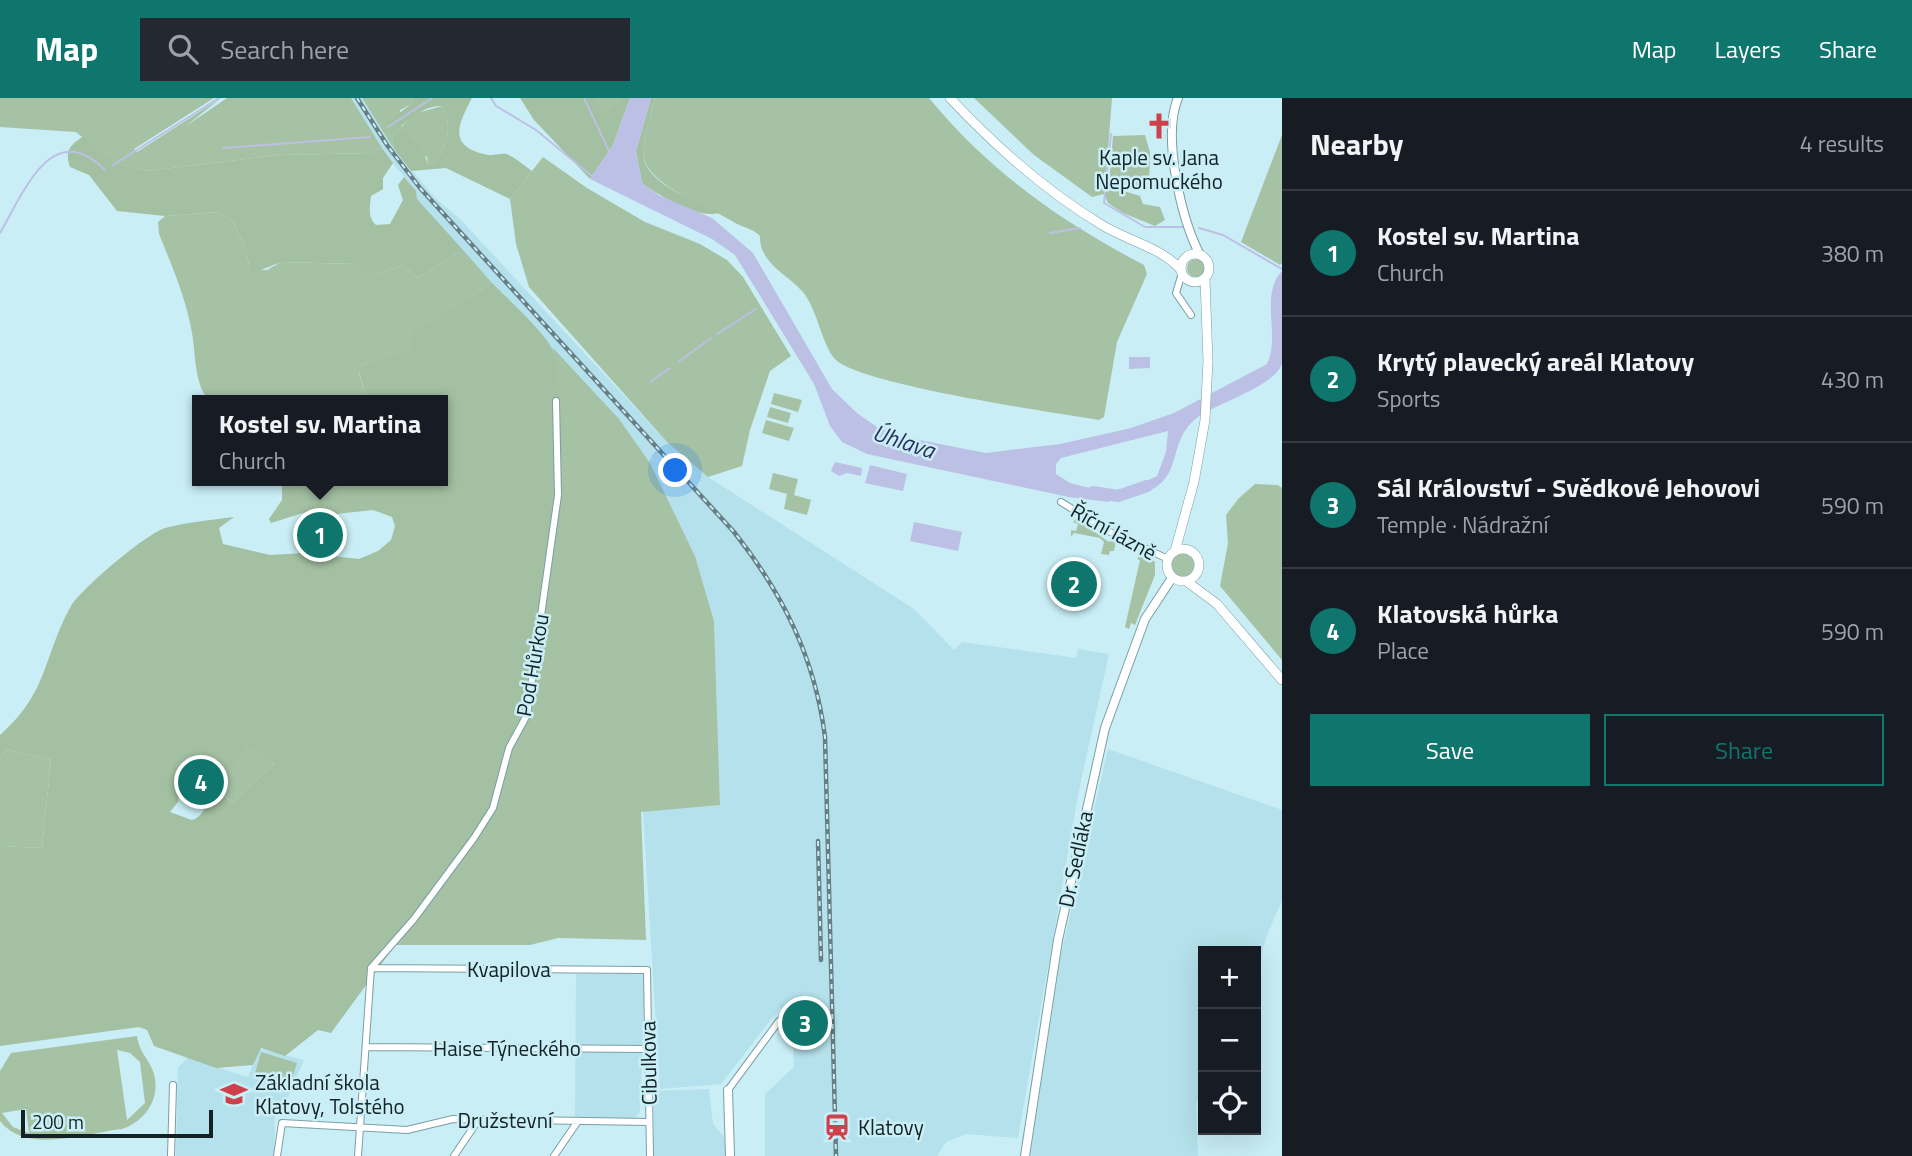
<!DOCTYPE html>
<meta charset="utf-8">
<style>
body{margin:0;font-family:"Titillium Web",sans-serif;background:#242831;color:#f1f3f6}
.controls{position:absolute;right:21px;bottom:21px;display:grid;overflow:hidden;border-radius:0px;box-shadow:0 7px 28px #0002}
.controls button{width:63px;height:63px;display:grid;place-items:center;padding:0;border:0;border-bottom:2px solid #363941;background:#171b24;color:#f1f3f6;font:35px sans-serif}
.scale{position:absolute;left:21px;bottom:18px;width:192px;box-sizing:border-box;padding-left:7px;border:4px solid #142225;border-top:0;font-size:19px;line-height:24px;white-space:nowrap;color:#142225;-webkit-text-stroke:5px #c9eef6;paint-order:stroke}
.you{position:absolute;left:676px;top:373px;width:24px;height:24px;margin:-18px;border:5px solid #fff;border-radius:50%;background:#1a73e8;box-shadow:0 0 0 10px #1a73e833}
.badge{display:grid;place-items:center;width:46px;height:46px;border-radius:50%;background:#0f766e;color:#fff;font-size:23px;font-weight:700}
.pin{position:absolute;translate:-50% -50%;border:4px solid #fff;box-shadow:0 2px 7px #0006}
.popup{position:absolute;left:192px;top:297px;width:256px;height:91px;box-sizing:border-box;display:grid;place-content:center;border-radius:0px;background:#171b24;filter:drop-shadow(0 2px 5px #0005);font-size:23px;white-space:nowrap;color:#9ea1a6}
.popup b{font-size:26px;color:#f1f3f6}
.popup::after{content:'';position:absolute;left:50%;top:100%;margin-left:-14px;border:14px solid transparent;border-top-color:#171b24}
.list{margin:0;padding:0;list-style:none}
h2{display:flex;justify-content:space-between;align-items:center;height:91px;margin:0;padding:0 28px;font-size:30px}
h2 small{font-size:23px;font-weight:400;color:#9ea1a6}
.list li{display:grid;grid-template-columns:46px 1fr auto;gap:21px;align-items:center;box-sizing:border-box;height:126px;padding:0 28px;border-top:2px solid #363941}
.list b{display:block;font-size:26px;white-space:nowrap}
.list p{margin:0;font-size:23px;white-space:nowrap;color:#9ea1a6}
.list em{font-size:23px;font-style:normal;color:#9ea1a6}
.actions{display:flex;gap:14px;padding:21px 28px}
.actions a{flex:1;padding:16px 0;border:2px solid #0f766e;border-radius:0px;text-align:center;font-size:24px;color:#0f766e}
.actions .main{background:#0f766e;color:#fff}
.icon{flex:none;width:38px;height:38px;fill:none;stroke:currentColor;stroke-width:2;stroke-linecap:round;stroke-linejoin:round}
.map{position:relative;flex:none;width:1282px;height:1058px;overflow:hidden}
header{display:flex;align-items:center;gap:42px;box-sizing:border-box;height:98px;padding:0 35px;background:#0f766e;color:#fff}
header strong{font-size:33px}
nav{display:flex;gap:38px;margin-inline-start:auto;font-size:24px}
.search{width:490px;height:63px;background:#242831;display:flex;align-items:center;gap:18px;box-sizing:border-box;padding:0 24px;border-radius:0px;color:#9ea1a6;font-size:26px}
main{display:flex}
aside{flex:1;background:#171b24}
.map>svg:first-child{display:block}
.built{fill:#b4e1eb}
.green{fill:#a6c2a5;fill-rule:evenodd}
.forest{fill:#a3c0a2;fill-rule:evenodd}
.water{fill:#bcc0e5}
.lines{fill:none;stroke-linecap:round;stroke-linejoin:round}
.stream{stroke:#bcc0e5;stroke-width:2}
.river{stroke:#bcc0e5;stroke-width:12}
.minor-casing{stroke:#7b9ea5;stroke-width:8}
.tertiary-casing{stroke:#7b9ea5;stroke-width:10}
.secondary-casing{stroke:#7b9ea5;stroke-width:10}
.minor{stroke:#fff;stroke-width:6}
.tertiary{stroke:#fff;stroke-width:8}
.secondary{stroke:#fff;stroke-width:9}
.rail-casing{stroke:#667e84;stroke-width:4.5}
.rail{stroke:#c9eef6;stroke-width:2;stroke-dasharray:5;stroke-linecap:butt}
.labels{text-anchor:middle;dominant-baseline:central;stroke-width:5;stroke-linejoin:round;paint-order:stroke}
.poi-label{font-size:21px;fill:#142225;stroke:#c9eef6;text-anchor:start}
.street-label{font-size:21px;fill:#142225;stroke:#c9eef6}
.water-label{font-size:23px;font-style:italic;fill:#2d2e5d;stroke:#c9eef6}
</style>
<header>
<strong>Map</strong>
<div class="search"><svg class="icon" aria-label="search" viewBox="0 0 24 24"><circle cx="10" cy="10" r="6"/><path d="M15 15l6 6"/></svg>Search here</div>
<nav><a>Map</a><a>Layers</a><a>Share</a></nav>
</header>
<main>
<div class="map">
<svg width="1282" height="1058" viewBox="0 0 1282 1058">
<rect width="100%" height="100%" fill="#c9eef6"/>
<!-- built -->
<path class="built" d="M351 0H362L394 51 435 100 460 121 667 344 708 379 914 511 954 552 962 544 1076 560 1078 551 1109 556 1079 692 1018 1040 966 1036 946 1044 937 1058H765V996L794 969 791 909 780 910 721 986 660 991 643 713 720 707 714 523 695 458 650 365 417 101 416 93 386 57Z
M1108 651 1282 712V802L1267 837 1256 876V853H1203V992L1196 1006 1198 1058H1030L1061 856Z
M576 876H645L640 1014 631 1024 578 1023 575 1018Z
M260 951 304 962 282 1013H275L274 1058H176L178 969 188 960 248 979Z
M709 991 713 1026 724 1039 726 1058H654V993Z"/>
<!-- green -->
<path class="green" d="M0 0H214L134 51 137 54 221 0 186 28 227 0H351L382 50 371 55 279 57 147 73 113 65 76 34 0 29Z
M362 0H413L410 7 400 12 401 29 417 15 442 8C454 28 447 51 432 67L428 66 427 59 392 39 394 51Z
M596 0H620L605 19Z
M655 0H929C990 74 1060 123 1144 167L1147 176 1117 244 1104 319 1099 322C1056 315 857 286 835 261 822 247 818 213 803 194 787 176 759 165 760 138 751 129 742 130 732 123 708 108 642 86 643 53 644 36 651 17 655 0Z
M974 0H1112L1105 91 1115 92 1109 85 1113 38 1145 37 1150 54 1149 86 1142 90H1124V93L1140 98 1143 106 1160 109 1165 122 1155 128 1123 115 1108 105 1104 96 1092 99 1034 57Z
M1282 37V165L1280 167 1241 144Z
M543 59 587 90 645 124 700 146 727 162 743 179 791 258 770 273 750 332 742 368 708 379 667 344 529 189 516 146 510 101Z
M217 114 233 122 246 152 250 172H267L281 164 355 166 376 176 403 167 417 180 463 152 492 185 414 234 412 249 361 268 359 275 367 302H208C194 283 196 258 192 235 186 200 172 168 159 136L158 124 165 118Z
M1187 170a9 9 0 1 1 18 0a9 9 0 1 1-18 0Z
M553 250 619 321 650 365 695 458 714 523 720 707 641 714 646 842 558 840 530 847H394L560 330Z
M774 295 802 302 798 314 771 306Z
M770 309 791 315 788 325 767 319Z
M766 322 794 330 789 343 762 335Z
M773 375 798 381 794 397 811 402 807 417 784 411 787 396 769 391Z
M1255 386 1278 387 1282 390V562L1220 488 1228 445 1226 417 1238 401Z
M306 414 336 416 333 458 304 455Z
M1077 419 1083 420 1080 424 1109 444 1113 440 1116 442 1114 453H1110L1109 457 1101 456 1104 444 1100 440 1074 435 1071 439V432L1076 433 1078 426 1073 424Z
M1142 455 1155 464V477L1135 527 1131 525 1129 531 1125 529 1140 462 1137 461Z
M1172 467a11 11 0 1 1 22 0a11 11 0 1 1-22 0Z
M248 647 274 666 232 705 218 691Z
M6 651 51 662 42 750 0 748V661Z
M137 938C140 956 147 958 153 973 162 999 146 1023 122 1031 85 1035 27 1057 0 1023V973L11 955ZM117 952 130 955 140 964 145 1005 127 1022ZM26 1011 29 1035 13 1029 2 1015Z
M261 954 297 965 290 987 255 975Z"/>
<!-- forest -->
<path class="forest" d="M413 0H472C457 28 448 49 488 57 495 58 503 54 509 57 517 61 525 68 532 73L510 101 446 70 411 73 394 51 392 39 403 33 422 50 428 66 432 67C447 51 454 28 442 8 421 7 410 25 392 33L387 24 410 7Z
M520 0H596L605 18 620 0H630L613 47 590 81 534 22Z
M651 0H655C651 17 644 36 643 53 642 85 696 103 720 114 703 124 656 96 642 85L636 53Z
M84 38 114 65 147 73 279 57 371 55 382 50 393 65 383 80V91L371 98C370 108 367 119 376 127L390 126 403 102 398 87 404 79 416 93 417 101 463 152 417 180 403 167 376 176 367 175 355 166 281 164 256 174 250 172 246 152 233 122 217 114 165 118 117 113 89 77 70 69C64 52 71 46 84 38Z
M492 185C504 197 550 240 553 253 562 281 567 417 554 440L529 611 511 651 494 712 331 935 318 932 285 958 261 950 253 967 216 970 154 948 147 932 139 929 0 948V748L42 750 51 662 6 651 0 661V637C49 594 43 558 71 508 82 490 146 436 165 430 187 424 211 422 234 419L219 430 223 446 270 457 304 455 359 461 378 453 391 442 395 428 392 419 373 412 336 416 306 414 271 425 269 421 282 402V383H442V302H367L359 274 361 268 411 249 413 234ZM248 648 274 666 232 705 218 691ZM188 675 203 676 209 681C210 695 207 718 192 722L170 714 178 704 183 677Z"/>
<!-- water -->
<path class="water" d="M630 0H651L636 53 642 85 660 98 712 120 753 155 832 291 857 315 877 329 899 338 986 355 1060 346 1131 330 1174 315 1267 266C1281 237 1259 198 1282 173 1282 197 1282 243 1282 265 1277 287 1218 305 1198 319 1163 345 1189 383 1136 398L1132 390 1157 378 1166 354 1168 333 1061 360 1056 366V376L1070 385 1110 395 1109 404 1069 399 867 356 842 344 830 328 814 286 735 157 712 141 590 81 613 47Z
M1129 259H1150V270L1129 271Z
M835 364 862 370 861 378 847 375 839 378 831 373Z
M870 367 907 376 903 393 865 385Z
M914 424 962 434 958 453 910 443Z"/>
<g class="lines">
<!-- stream -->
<path class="stream" d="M491 0 496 8 536 32 592 78
M584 0 609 53
M388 29 432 0
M1111 36 1104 105 1145 129H1184
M223 50 370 39
M113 67 219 0
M1199 130 1223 137 1282 171
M0 135C24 94 52 19 105 72
M1050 135 1080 130
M717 236 756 211
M678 264 711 240
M650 284 670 270"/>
<!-- river -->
<path class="river" d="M1093 394 1118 398 1147 388"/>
<!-- minor casing -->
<g class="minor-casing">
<path id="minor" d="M1182 175 1176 195 1191 217
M1061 404 1108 433 1168 461
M371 870 414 821 474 740 493 710 509 650 527 617 558 397 556 303
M371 870 647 872 650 1058
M366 949 648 951
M728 992 779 923 786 920
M171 1058 173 987
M277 1058 282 1025 407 1032 453 1021 649 1024
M358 1058 371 870
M454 1058 479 1021
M554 1058 578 1023"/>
</g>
<!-- tertiary casing -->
<g class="tertiary-casing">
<path id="tertiary" d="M1178 0C1162 38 1181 120 1200 157
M728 992 730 1058
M1025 1058 1058 842 1105 630 1145 521 1172 480"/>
</g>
<!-- secondary casing -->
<g class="secondary-casing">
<path id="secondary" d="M950 0C996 49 1044 92 1102 127 1126 142 1163 150 1181 172
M1181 170a14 14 0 1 1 28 0a14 14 0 1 1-28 0Z
M1167 467a16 16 0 1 1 32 0a16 16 0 1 1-32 0Z
M1175 453 1194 384 1205 322 1208 263 1205 181
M1186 483 1217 506 1282 582"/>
</g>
<!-- minor -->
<use href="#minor" class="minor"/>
<!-- tertiary -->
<use href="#tertiary" class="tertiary"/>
<!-- secondary -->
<use href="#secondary" class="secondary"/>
<!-- rail casing -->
<g class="rail-casing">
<path id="rail" d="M357 0 387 47 420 90 734 434C783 496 815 560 825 639L836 1058
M818 743 821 862"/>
</g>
<!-- rail -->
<use href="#rail" class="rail"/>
</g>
<!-- icons -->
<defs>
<g id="church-bare" transform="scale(2.1)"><path d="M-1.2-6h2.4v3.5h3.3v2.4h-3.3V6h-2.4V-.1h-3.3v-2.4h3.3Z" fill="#d0404a" stroke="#c9eef6" stroke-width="2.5" paint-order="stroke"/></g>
<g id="school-bare" transform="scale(2.1)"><path d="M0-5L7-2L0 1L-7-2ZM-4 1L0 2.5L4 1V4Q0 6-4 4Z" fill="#d0404a" stroke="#c9eef6" stroke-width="2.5" paint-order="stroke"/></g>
<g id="station-bare" transform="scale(2.1)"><path d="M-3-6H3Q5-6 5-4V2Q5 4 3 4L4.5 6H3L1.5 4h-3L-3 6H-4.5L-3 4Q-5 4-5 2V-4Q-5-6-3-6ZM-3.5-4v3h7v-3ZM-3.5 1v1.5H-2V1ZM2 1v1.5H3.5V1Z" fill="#d0404a" stroke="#c9eef6" stroke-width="2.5" paint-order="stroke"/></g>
</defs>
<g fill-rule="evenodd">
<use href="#church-bare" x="1159" y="28"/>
<use href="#school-bare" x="234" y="996"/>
<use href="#station-bare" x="837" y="1029"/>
</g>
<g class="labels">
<!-- poi labels -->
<g class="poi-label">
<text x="1159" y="59" text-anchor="middle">Kaple sv. Jana<tspan x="1159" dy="24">Nepomuckého</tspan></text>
<text x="255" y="984">Základní škola<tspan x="255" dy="24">Klatovy, Tolstého</tspan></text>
<text x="858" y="1029">Klatovy</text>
</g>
<!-- street labels -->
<g class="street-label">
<text transform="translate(1114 433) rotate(29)">Říční lázně</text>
<text transform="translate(532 567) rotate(-80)">Pod Hůrkou</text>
<text transform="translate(1075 761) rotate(-78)">Dr. Sedláka</text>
<text x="509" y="871">Kvapilova</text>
<text x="507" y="950">Haise Týneckého</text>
<text transform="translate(648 965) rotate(-91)">Cibulkova</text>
<text x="505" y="1022">Družstevní</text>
</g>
<!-- water labels -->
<g class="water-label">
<text transform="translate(904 343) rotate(18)">Úhlava</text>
</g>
</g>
</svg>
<div class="controls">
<button>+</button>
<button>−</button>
<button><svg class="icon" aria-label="locate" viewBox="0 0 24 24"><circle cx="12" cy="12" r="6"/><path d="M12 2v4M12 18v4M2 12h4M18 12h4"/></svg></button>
</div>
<div class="scale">200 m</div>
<div class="you"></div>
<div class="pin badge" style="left:320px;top:437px">1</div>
<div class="popup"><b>Kostel sv. Martina</b>Church</div>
<div class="pin badge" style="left:1074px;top:486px">2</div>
<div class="pin badge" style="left:805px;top:925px">3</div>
<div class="pin badge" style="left:201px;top:684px">4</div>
</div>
<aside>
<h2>Nearby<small>4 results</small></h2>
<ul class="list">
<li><span class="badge">1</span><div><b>Kostel sv. Martina</b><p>Church</p></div><em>380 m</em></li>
<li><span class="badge">2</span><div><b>Krytý plavecký areál Klatovy</b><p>Sports</p></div><em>430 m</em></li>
<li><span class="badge">3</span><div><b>Sál Království - Svědkové Jehovovi</b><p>Temple · Nádražní</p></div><em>590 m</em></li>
<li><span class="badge">4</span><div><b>Klatovská hůrka</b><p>Place</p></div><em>590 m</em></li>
</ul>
<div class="actions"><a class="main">Save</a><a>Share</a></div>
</aside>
</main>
